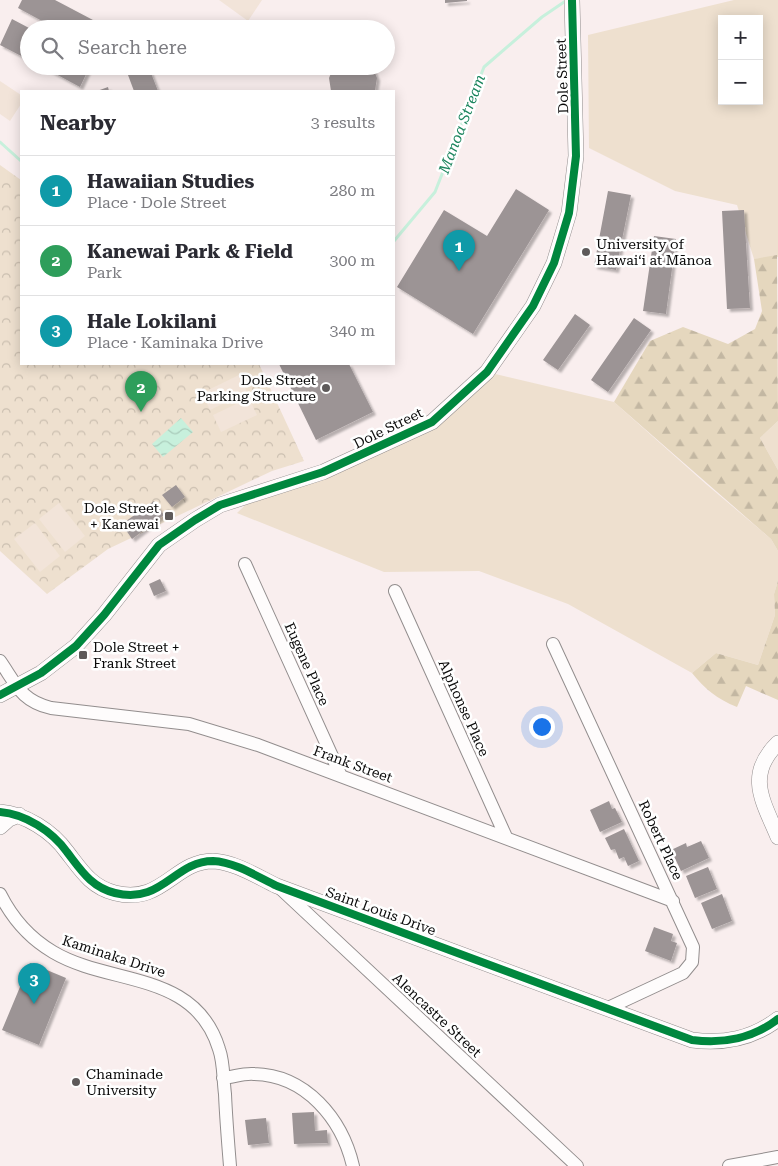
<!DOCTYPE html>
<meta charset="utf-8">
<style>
body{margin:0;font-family:"Roboto Serif",serif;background:#f2f2f3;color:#2b2b33}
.controls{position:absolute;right:15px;top:15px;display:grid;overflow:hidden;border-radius:0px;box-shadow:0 2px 12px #0003}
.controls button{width:45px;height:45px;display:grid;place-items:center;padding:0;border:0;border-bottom:1px solid #e1e1e2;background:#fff;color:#2b2b33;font:25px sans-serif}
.you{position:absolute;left:541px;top:726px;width:18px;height:18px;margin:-12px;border:4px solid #fff;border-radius:50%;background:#1a73e8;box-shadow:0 0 0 8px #1a73e833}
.badge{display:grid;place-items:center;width:32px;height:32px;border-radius:50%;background:#5e5a5a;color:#fff;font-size:16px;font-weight:700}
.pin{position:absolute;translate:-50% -41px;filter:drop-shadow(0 1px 2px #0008)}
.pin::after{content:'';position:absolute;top:26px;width:18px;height:15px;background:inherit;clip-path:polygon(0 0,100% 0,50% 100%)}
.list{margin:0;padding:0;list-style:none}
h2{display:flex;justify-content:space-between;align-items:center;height:65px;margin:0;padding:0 20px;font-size:21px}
h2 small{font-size:16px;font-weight:400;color:#7c7c81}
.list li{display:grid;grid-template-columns:32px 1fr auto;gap:15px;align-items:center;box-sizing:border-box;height:70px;padding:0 20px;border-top:1px solid #e1e1e2}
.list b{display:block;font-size:19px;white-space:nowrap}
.list p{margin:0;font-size:16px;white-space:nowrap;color:#7c7c81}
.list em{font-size:16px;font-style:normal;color:#7c7c81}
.icon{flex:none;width:28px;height:28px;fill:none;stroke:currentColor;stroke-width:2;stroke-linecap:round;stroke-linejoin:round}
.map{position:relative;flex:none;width:778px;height:1166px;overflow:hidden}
.search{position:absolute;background:#fff;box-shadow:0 2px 12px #0003;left:20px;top:20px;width:375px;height:55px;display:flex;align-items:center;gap:12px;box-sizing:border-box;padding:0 18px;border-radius:28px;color:#7c7c81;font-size:19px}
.panel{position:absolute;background:#fff;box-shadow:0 2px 12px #0003;left:20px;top:90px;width:375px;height:275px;border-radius:0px}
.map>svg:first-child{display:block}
.grass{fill:#eee0cf;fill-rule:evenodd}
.forest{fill:url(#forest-firs)}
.park{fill:url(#park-crowns)}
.pitch{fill:#f2e4d9}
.water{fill:url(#water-waves)}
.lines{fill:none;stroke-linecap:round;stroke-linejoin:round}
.stream{stroke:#c7f0dc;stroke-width:3}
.building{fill:#9c9495;filter:url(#shadow)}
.minor-casing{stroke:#928d8d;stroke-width:14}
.tertiary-casing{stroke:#928d8d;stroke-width:16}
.minor{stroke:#fefcfc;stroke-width:12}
.tertiary{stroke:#fefcfc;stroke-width:15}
.cycleway-casing{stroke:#fff;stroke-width:11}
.cycleway{stroke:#00873e;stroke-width:8}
.poi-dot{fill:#5e5a5a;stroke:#fff;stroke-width:2}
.labels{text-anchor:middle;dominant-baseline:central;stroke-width:5;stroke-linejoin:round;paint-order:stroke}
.street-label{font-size:14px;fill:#0a0a0a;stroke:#fff}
.poi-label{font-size:14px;fill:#0a0a0a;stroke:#fff;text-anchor:start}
.water-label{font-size:15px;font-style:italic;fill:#1c855e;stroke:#fff}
</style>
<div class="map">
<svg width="778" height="1166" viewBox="0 0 778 1166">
<defs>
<pattern id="forest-firs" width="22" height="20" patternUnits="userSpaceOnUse" patternTransform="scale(1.25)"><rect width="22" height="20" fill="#e5d7be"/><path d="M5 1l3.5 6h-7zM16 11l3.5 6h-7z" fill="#c3b7a2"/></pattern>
<pattern id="park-crowns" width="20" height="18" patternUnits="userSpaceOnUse" patternTransform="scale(1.25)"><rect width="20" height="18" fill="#eee0cf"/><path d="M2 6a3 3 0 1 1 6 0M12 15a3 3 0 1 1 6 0" fill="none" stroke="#cbbfb0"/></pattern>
<pattern id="water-waves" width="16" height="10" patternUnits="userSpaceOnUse" patternTransform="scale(1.25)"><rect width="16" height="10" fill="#c7f0dc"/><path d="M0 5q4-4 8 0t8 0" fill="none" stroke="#acb"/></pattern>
<filter id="shadow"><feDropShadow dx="3" dy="3" stdDeviation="1" flood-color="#0004"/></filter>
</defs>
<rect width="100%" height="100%" fill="#f9eeee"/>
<!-- grass -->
<path class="grass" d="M734 0H778V257L754 259 737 205 675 191 589 148 588 35ZM722 19H759V101H722Z
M487 372 614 402 706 484 771 539 778 551V581L774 594 775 615 758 665 716 653 692 673 568 604 479 571 384 572 237 513 260 491 432 422Z
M778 421V470L760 438Z"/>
<!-- forest -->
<path class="forest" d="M777 255 778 421 760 438 778 470V551L771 539 614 402 650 341 683 327 728 344 755 329 762 311 754 259Z
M778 581V700L746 686 737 707C717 699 705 689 692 673L716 653 758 665 775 615 774 594Z"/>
<!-- park -->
<path class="park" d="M0 165 21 180V364H259L304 461 272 471 108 549 47 594 0 551Z"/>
<!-- pitch -->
<path class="pitch" d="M219 0H262L248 21Z
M0 81 21 95V104L10 121 0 114Z
M239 375 247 392 210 410 202 393Z
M249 398 257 415 221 432 213 415Z
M59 503 85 536 65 552 39 519Z
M35 523 60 556 40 572 14 539Z"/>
<!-- water -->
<path class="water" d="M181 418 193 432 163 457 152 444Z"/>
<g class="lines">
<!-- stream -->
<path class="stream" d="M0 142 21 161
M394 241 435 192 484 67 542 17 567 0"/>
</g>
<!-- building -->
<path class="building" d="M22 0H55L110 29H57L18 8Z
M445 0H467V1L445 3Z
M12 19 29 28V60L0 45Z
M41 66H90L80 87Z
M334 66H372L377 78 375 91H331L329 78Z
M149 68 158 91H134L128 75Z
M108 87 109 91H97Z
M516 189 549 210 473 334 397 287 444 210 487 236Z
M608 191 631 195 616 270 594 266Z
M744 210 750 308 727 309 722 211Z
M654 236 676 239 666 314 643 311Z
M575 314 590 325 558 370 543 360Z
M634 318 651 330 608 392 591 380Z
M279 364H349L373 412 316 440Z
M176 485 185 497 172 507 162 495Z
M154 501 164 515 132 539 122 524Z
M160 579 166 591 154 596 149 584Z
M609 801 612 809 615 808 622 822 600 832 590 810Z
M624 829 639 861 628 866 624 857 619 859 615 849 611 850 605 838Z
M701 841 709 858 681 871 671 850 686 843 687 847Z
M708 867 717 889 695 898 686 876Z
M722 894 732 921 712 929 701 903Z
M654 927 673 934 671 941 677 943 671 961 645 951Z
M30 963 66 978 39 1045 2 1030Z
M314 1112 315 1131 327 1130 328 1143 294 1144 292 1113Z
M266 1118 269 1143 248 1145 245 1120Z"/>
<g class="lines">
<!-- minor casing -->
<g class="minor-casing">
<path id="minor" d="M245 564 341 776
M395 591 506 837
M553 644 693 947 692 962 683 973 608 1008
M0 661C16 684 21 701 51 708L189 724 258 745 673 901
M281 889 577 1166
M0 894C12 918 29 938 53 952 110 986 195 970 219 1049 224 1063 223 1079 225 1094 226 1118 228 1142 230 1166
M223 1078C233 1077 244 1073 254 1074 306 1075 342 1119 353 1166
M729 1166 778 1157"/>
</g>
<!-- tertiary casing -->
<g class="tertiary-casing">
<path id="tertiary" d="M0 695 41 673 76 646 104 615 159 545 195 520 220 505 323 472 432 422 487 372 533 306 554 263 569 213 576 156 572 0
M778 743C745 775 763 801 778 837
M0 812C25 814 52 831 67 852 81 870 91 887 115 893 162 905 174 861 213 861 235 862 258 877 277 886L692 1040C724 1044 752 1039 778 1019
M0 827 9 819 19 815"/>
</g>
<!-- minor -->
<use href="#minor" class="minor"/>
<!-- tertiary -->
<use href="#tertiary" class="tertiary"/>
<!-- cycleway casing -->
<g class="cycleway-casing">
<path id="cycleway" d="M0 695 41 673 76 646 104 615 159 545 195 520 220 505 323 472 432 422 487 372 533 306 554 263 569 213 576 156 572 0
M0 812C25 814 52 831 67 852 81 870 91 887 115 893 162 905 174 861 213 861 235 862 258 877 277 886L692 1040C724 1044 752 1039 778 1019"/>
</g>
<!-- cycleway -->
<use href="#cycleway" class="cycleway"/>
</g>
<!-- markers -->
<g class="poi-dot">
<circle cx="586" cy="252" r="5"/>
<circle cx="326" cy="388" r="5"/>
<rect x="164" y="511" width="10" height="10" rx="2.5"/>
<rect x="78" y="650" width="10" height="10" rx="2.5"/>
<circle cx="76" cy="1082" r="5"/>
</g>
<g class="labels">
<!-- street labels -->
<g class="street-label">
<text transform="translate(562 76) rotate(-92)">Dole Street</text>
<text transform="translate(388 428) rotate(-26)">Dole Street</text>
<text transform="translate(307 664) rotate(66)">Eugene Place</text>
<text transform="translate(464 708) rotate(66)">Alphonse Place</text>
<text transform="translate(353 764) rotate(20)">Frank Street</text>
<text transform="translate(661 840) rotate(65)">Robert Place</text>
<text transform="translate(381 911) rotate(20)">Saint Louis Drive</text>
<text transform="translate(114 956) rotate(18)">Kaminaka Drive</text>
<text transform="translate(437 1015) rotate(43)">Alencastre Street</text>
</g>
<!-- poi labels -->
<g class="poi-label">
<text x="596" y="244">University of<tspan x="596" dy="16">Hawaiʻi at Mānoa</tspan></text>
<text x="316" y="380" text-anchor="end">Dole Street<tspan x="316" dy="16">Parking Structure</tspan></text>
<text x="159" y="508" text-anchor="end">Dole Street<tspan x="159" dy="16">+ Kanewai</tspan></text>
<text x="93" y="647">Dole Street +<tspan x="93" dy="16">Frank Street</tspan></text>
<text x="86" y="1074">Chaminade<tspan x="86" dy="16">University</tspan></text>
</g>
<!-- water labels -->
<g class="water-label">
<text transform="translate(462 124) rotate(-69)">Manoa Stream</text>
</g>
</g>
</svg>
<div class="controls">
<button>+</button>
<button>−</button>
</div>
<div class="you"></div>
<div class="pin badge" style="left:459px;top:271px;background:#0f9aa8">1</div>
<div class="pin badge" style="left:141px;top:412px;background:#2e9e5b">2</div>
<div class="pin badge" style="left:34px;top:1004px;background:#0f9aa8">3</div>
<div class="search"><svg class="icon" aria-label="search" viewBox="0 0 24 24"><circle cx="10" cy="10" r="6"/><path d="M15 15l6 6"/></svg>Search here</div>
<section class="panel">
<h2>Nearby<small>3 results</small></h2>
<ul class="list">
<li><span class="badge" style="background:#0f9aa8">1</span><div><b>Hawaiian Studies</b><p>Place · Dole Street</p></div><em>280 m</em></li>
<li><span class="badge" style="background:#2e9e5b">2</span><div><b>Kanewai Park &amp; Field</b><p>Park</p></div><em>300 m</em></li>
<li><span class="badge" style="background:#0f9aa8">3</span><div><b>Hale Lokilani</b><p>Place · Kaminaka Drive</p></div><em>340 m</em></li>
</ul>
</section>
</div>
